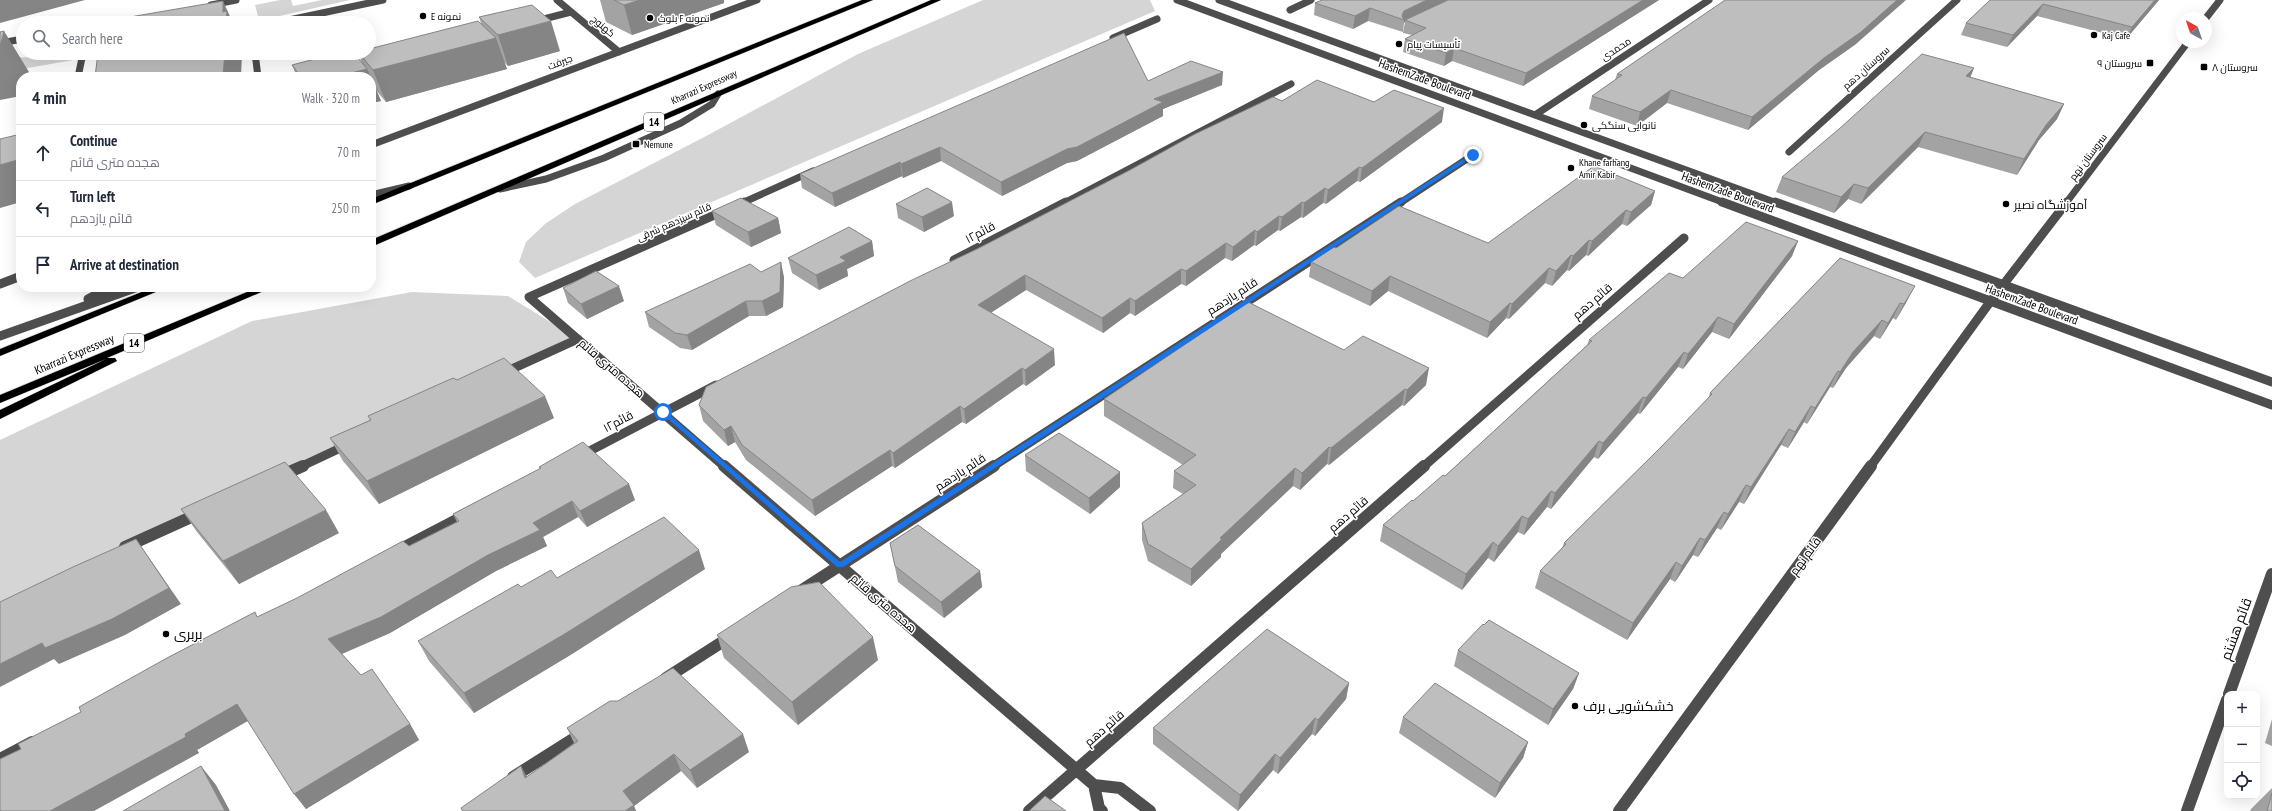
<!DOCTYPE html>
<meta charset="utf-8">
<style>
body{margin:0;font-family:"PT Sans Narrow",Cairo,sans-serif;background:#f6f6f7;color:#1f2937}
.controls{position:absolute;right:12px;bottom:12px;display:grid;overflow:hidden;border-radius:8px;box-shadow:0 4px 16px #0002}
.controls button{width:36px;height:36px;display:grid;place-items:center;padding:0;border:0;border-bottom:1px solid #e0e1e3;background:#fff;color:#1f2937;font:20px sans-serif}
.compass{position:absolute;left:2176px;top:12px;width:36px;height:36px;border-radius:50%;background:#fff;box-shadow:0 4px 16px #0002;rotate:320deg}
.stop{position:absolute;width:12px;height:12px;margin:-9px;border:3px solid #1a73e8;border-radius:50%;background:#fff}
.stop.end{background:#1a73e8;border-color:#fff;box-shadow:0 1px 4px #0008}
.list{margin:0;padding:0;list-style:none}
h2{display:flex;justify-content:space-between;align-items:center;height:52px;margin:0;padding:0 16px;font-size:17px}
h2 small{font-size:13px;font-weight:400;color:#747a83}
.list li{display:grid;grid-template-columns:26px 1fr auto;gap:12px;align-items:center;box-sizing:border-box;height:56px;padding:0 16px;border-top:1px solid #e0e1e3}
.list b{display:block;font-size:15px;white-space:nowrap}
.list p{margin:0;font-size:13px;white-space:nowrap;color:#747a83}
.list em{font-size:13px;font-style:normal;color:#747a83}
.icon{flex:none;width:22px;height:22px;fill:none;stroke:currentColor;stroke-width:2;stroke-linecap:round;stroke-linejoin:round}
.map{position:relative;flex:none;width:2272px;height:811px;overflow:hidden}
.search{position:absolute;background:#fff;box-shadow:0 4px 16px #0002;left:16px;top:16px;width:360px;height:44px;display:flex;align-items:center;gap:10px;box-sizing:border-box;padding:0 14px;border-radius:22px;color:#747a83;font-size:15px}
.panel{position:absolute;background:#fff;box-shadow:0 4px 16px #0002;left:16px;top:72px;width:360px;height:220px;border-radius:16px}
.map>svg:first-child{display:block}
.green{fill:#d5d5d5}
.lines{fill:none;stroke-linecap:round;stroke-linejoin:round}
.highway-casing{stroke:#dbdbdb;stroke-width:1}
.minor-far2{stroke:#4e4e4e;stroke-width:7}
.minor-far1{stroke:#4e4e4e;stroke-width:9}
.minor{stroke:#4e4e4e;stroke-width:12}
.highway{fill:#000;fill-rule:evenodd}
.wall{fill:#a3a3a3}
.shaded-wall{fill:#858585}
.building{fill:#bebebe;stroke:#858585}
.route{fill:#1a73e8}
.poi-dot{fill:#000;stroke:#fff;stroke-width:1.5}
.labels{text-anchor:middle;dominant-baseline:central;stroke-width:3;stroke-linejoin:round;paint-order:stroke}
.far-poi-label{font-size:10px;fill:#000;stroke:#fff;text-anchor:start}
.far-street-label{font-size:10px;fill:#000;stroke:#fff}
.shield{fill:#fff;stroke:#4c4c4c;stroke-width:1}
.shield-label{font-size:11px;font-weight:bold;fill:#000}
.street-label{font-size:12px;fill:#000;stroke:#fff}
.poi-label{font-size:12px;fill:#000;stroke:#fff;text-anchor:start}
.near-street-label{font-size:14px;fill:#000;stroke:#fff}
.near-poi-label{font-size:14px;fill:#000;stroke:#fff;text-anchor:start}
</style>
<div class="map">
<svg width="2272" height="811" viewBox="0 0 2272 811">
<rect width="100%" height="100%" fill="#fff"/>
<!-- green -->
<path class="green" d="M280 0H291L293 6 322 0H350L275 17 258 16 255 5Z
M983 0H1150L1155 11 535 278 519 262 526 242 545 224 575 204 710 134 858 54Z
M69 56 73 60 0 73V58Z
M412 292 508 296 578 339 0 605V440L252 321Z"/>
<g class="lines">
<!-- highway casing -->
<g class="highway-casing">
<path id="highway" d="M862 0H873L371 205V199Z
M931 0H941L371 247V240Z
M154 287H168L0 356V349Z
M259 287H273L107 358H115L117 361 0 419V410L106 359 0 403V395Z"/>
</g>
<!-- minor-far2 -->
<path class="minor-far2" d="M557 0 619 52
M1177 0 1725 203
M1219 0 1777 203
M211 5 236 0
M1290 10 1311 0
M2206 18 2220 0
M536 21 571 12
M275 23 383 0
M1113 38 1157 19
M0 43 23 39
M255 53 258 77
M78 77 83 53
M1535 115 1709 0
M371 145 757 0
M1789 152 1957 0
M500 189 546 179 604 158 681 123 712 104 718 94
M371 195 409 186
M742 203 813 171
M1064 203 1291 84
M1400 203 1473 155
M2066 203 2188 42"/>
<!-- minor-far1 -->
<path class="minor-far1" d="M1722 202 2272 405
M1775 202 2272 382
M954 260 1066 202
M0 284 21 276
M88 299 110 287
M0 336 138 287
M503 373 578 339
M580 456 716 385
M300 467 349 444
M725 467 529 297 744 202
M992 467 1401 202
M1423 467 1684 238
M1870 467 1990 302 2067 202"/>
<!-- minor -->
<path class="minor" d="M724 466 1094 785 1120 788 1150 811
M280 476 303 466
M125 547 200 513
M397 551 468 514
M802 590 994 466
M666 678 730 637
M2229 694 2272 574
M0 759 32 742
M513 777 584 732
M1094 785 1099 808 1102 811
M1029 811 1424 466
M1619 811 1871 466
M2187 811 2227 700"/>
<!-- highway -->
<use href="#highway" class="highway"/>
</g>
<!-- wall -->
<path class="wall" d="M600 0H724V3L632 35 606 22Z
M1322 0H1659L1523 86 1452 61 1444 66 1403 52 1405 39 1412 35 1403 33 1405 22 1404 23 1403 32 1368 21 1353 29 1314 15 1315 3Z
M1990 0H2159L2126 39 2037 16 2007 47 1961 35 1966 23Z
M479 17 560 51 508 66 504 62 507 69 386 102 376 90 381 101 371 103V77H297L292 65 362 63 358 53H369L481 23Z
M1856 44 1819 70 1748 130 1667 103 1637 126 1589 109 1592 96 1615 80 1617 74Z
M1974 68 1970 77 2064 104 2057 119 2039 140 2017 175 1918 147 1861 204 1848 199 1834 213 1776 192 1782 177Z
M1148 81 1222 85 1163 109V116L1077 161 1067 163 1002 196 941 161 903 178 902 176 835 207 802 188 800 174Z
M1282 101 1374 102 1442 122 1360 182 1357 181 1326 204 1323 203 1303 218 1301 217 1280 231 1278 230 1256 246 1254 245 1232 261 1225 258 1186 286 1181 284 1135 316 1130 313 1103 333 1026 290 991 312 1055 365 1026 386 1023 384 966 424 962 422 895 468 892 466 815 516 746 460 735 442 728 446 703 421 699 405 977 249Z
M1655 191 1651 205 1627 226 1622 224 1588 256 1586 255 1569 271 1567 270 1552 286 1545 283 1509 319 1506 318 1487 338 1388 291 1370 306 1309 277 1311 262 1336 248 1488 243Z
M896 204 954 216 924 232 898 218Z
M712 211 778 218 781 233 751 247 716 225Z
M872 241 874 256 847 269 848 276 819 290 792 273 788 258Z
M1798 241 1792 256 1729 339 1712 332 1683 369 1678 367 1640 414 1638 413 1598 459 1594 457 1551 509 1547 507 1524 535 1518 532 1494 562 1488 558 1462 590 1380 541 1383 525 1445 476 1587 345 1589 340 1683 278Z
M1840 258 1907 301 1896 320 1893 318 1880 339 1874 336 1846 368 1833 388 1830 387 1807 424 1804 422 1788 448 1781 445 1744 504 1739 502 1721 530 1717 528 1698 557 1693 555 1675 582 1670 579 1627 640 1535 588 1540 571 1562 548 1564 543 1661 447 1708 399 1710 393Z
M761 272 784 277 783 307 766 316H749L692 350 680 348 649 327 645 312Z
M563 288 624 301 587 319 568 303Z
M1344 350 1426 385 1404 406 1402 405 1329 465 1327 464 1300 490 1293 486 1221 554V557L1191 586 1148 561 1142 540V523L1183 494 1173 488 1174 471 1183 465 1104 416V399Z
M368 416 554 418 379 504 343 461 330 438 370 420Z
M1025 455 1120 472V487L1090 514 1026 471Z
M539 467 635 500 587 527 578 517 543 537 547 546 496 571 390 633 342 654 361 675 410 724 419 740 306 809 248 721 197 750 199 753 21 749 81 712 258 617 409 546 457 522 453 514 540 469Z
M181 509 339 533 239 584 197 532Z
M890 543 980 571 982 587 944 618 898 582Z
M705 569 572 654 474 713 429 661 418 641 521 587 557 578Z
M1484 625 1579 673 1573 689 1548 725 1454 666 1458 650Z
M717 635 878 660 798 725 724 658Z
M1349 683 1346 699 1315 736 1312 734 1278 774 1273 770 1238 811 1153 744V728Z
M1403 717 1528 742 1523 758 1495 798 1399 733Z
M2272 719V746L2265 743Z
M567 728 749 752 697 788 681 771 634 806 636 811H462L461 808 527 777 574 743Z
M2272 788V811H2250L2251 809Z"/>
<!-- shaded-wall -->
<path class="shaded-wall" d="M0 0H85L0 23Z
M640 0H724V3L632 35 624 5Z
M1427 0H1448L1405 20V22L1404 23V20L1402 16 1404 11Z
M1643 0H1659L1523 86 1526 73Z
M1897 0H1906L1856 44 1819 70 1748 130 1752 117 1824 58Z
M2155 0H2159L2126 39 2132 27Z
M223 1 233 23H226L223 12Z
M2043 4 2037 16 2007 47 2013 35Z
M1370 8 1368 21 1353 29 1355 16Z
M551 21 560 51 508 66 498 35Z
M4 31 29 72 28 77H21V96L0 100V47Z
M496 38 507 69 386 102 373 70Z
M1454 48 1452 61 1444 66 1446 53Z
M225 53H242L241 77H225L223 75Z
M1974 68 1968 83 1966 76Z
M367 69 371 77H335Z
M1223 72 1222 85 1163 109V116L1077 161 1067 163 1002 196 1001 182 1154 99Z
M371 77 381 101 371 103Z
M1671 90 1667 103 1637 126 1640 112Z
M2064 104 2057 119 2039 140 2017 175 2024 159 2046 125Z
M1444 108 1442 122 1360 182 1362 168Z
M1925 132 1918 147 1861 204 1868 188Z
M940 147 941 161 903 178 901 164Z
M21 159V202L0 208V165Z
M900 162 902 176 835 207 832 193Z
M1359 167 1357 181 1326 204 1328 190Z
M1854 184 1848 199 1834 213 1841 197Z
M1325 188 1323 203 1303 218 1304 203Z
M1655 191 1651 205 1627 226 1631 212Z
M952 202 954 216 924 232 922 217Z
M1302 202 1301 217 1280 231 1282 217Z
M1626 210 1622 224 1588 256 1592 241Z
M1279 216 1278 230 1256 246 1257 232Z
M778 218 781 233 751 247 748 232Z
M1255 230 1254 245 1232 261 1233 247Z
M1589 240 1586 255 1569 271 1573 256Z
M872 241 874 256 847 269 848 276 819 290 816 275 840 257Z
M1798 241 1792 256 1729 339 1734 324Z
M1226 243 1225 258 1186 286V271Z
M1571 255 1567 270 1552 286 1556 271Z
M781 262 784 277 783 307 766 316 762 301Z
M1549 268 1545 283 1509 319 1512 304Z
M1181 269V284L1135 316V301Z
M1025 275 1026 290 980 320 978 305Z
M1390 276 1388 291 1370 306 1372 291Z
M619 286 624 301 587 319 581 304Z
M1915 286 1907 301 1896 320 1904 304Z
M1130 298V313L1103 333 1102 318Z
M746 301 749 316 692 350 687 335Z
M1510 303 1506 318 1487 338 1490 322Z
M1900 303 1893 318 1880 339 1888 323Z
M1718 317 1712 332 1683 369 1688 354Z
M1882 320 1874 336 1846 368 1833 388 1840 372 1853 352Z
M1054 349 1055 365 1026 386 1025 370Z
M1684 352 1678 367 1640 414 1646 398Z
M1022 368 1023 384 966 424 964 409Z
M1429 368 1426 385 1404 406 1407 390Z
M1838 371 1830 387 1807 424 1815 408Z
M1405 389 1402 405 1329 465 1331 448Z
M545 396 554 418 379 504 367 481Z
M1643 397 1638 413 1598 459 1603 443Z
M960 406 962 422 895 468 893 453Z
M1811 406 1804 422 1788 448 1795 432Z
M731 426 735 442 728 446 724 430Z
M1789 429 1781 445 1744 504 1751 487Z
M1599 441 1594 457 1551 509 1555 493Z
M1329 447 1327 464 1300 490 1302 473Z
M890 450 892 466 815 516 812 500Z
M1295 468 1293 486 1221 554V557L1191 586V569L1220 538Z
M1120 472V487L1090 514 1089 498Z
M629 484 635 500 587 527 580 511Z
M1746 485 1739 502 1721 530 1728 514Z
M1551 491 1547 507 1524 535 1528 519Z
M572 501 578 517 543 537 547 546 496 571 390 633 339 655 328 639Z
M326 510 339 533 239 584 223 561Z
M1724 512 1717 528 1698 557 1705 540Z
M1522 516 1518 532 1494 562 1498 546Z
M1700 538 1693 555 1675 582 1682 566Z
M136 539 181 604 125 635 59 664 54 659 0 687V664Z
M1493 542 1488 558 1462 590 1466 574Z
M699 550 705 569 572 654 474 713 464 693Z
M1676 562 1670 579 1627 640 1633 623Z
M980 571 982 587 944 618 941 602Z
M873 637 878 660 798 725 792 702Z
M1579 673 1573 689 1548 725 1553 709Z
M1349 683 1346 699 1315 736 1318 720Z
M237 704 249 720 197 750 199 753 94 811H50Z
M1315 718 1312 734 1278 774 1280 758Z
M410 724 419 740 306 809 294 794Z
M743 734 749 752 697 788 690 770Z
M1528 742 1523 758 1495 798 1500 783Z
M674 754 681 771 634 806 636 811H625L623 791Z
M1275 754 1273 770 1238 811 1240 795Z
M201 766 216 785 230 811H225Z
M521 766 531 784 525 778Z"/>
<!-- building -->
<path class="building" d="M614 0H640L624 5Z
M1322 0H1427L1404 11 1402 16 1404 20 1370 8 1355 16 1315 3Z
M1448 0H1643L1526 73 1454 48 1446 53 1405 39 1426 28 1405 20Z
M1725 0H1897L1861 32 1824 58 1752 117 1671 90 1640 112 1592 96 1622 75 1617 74Z
M1990 0H2155L2132 27 2043 4 2013 35 1966 23Z
M223 1V12L227 11 226 23H101V22Z
M532 5 551 21 498 35 479 17Z
M478 21 496 38 373 70 359 53H369V49Z
M4 31 0 47V32Z
M1124 33 1148 81 1191 61 1223 72 1154 99 1163 102 1077 147 1067 149 1001 182 940 147 901 164 900 162 832 193 800 174Z
M98 53H225L223 75 225 77H95Z
M338 53H354L367 69 335 77H301L292 65Z
M1922 54 1974 68 1966 76 2064 104 2046 125 2024 159 1925 132 1868 188 1854 184 1841 197 1782 177 1839 129Z
M1317 80 1374 102 1394 90 1444 108 1362 168 1359 167 1328 190 1325 188 1304 203 1302 202 1282 217 1279 216 1257 232 1255 230 1233 247 1226 243 1186 271 1181 269 1135 301 1130 298 1102 318 1025 275 978 305 1054 349 1025 370 1022 368 964 409 960 406 893 453 890 450 812 500 742 445 731 426 724 430 699 405 706 387 912 280 977 249 1130 170 1195 134 1273 97 1282 101Z
M21 134V159L0 165V139Z
M1594 166 1655 191 1631 212 1626 210 1592 241 1589 240 1573 256 1571 255 1556 271 1549 268 1512 304 1510 303 1490 322 1390 276 1372 291 1311 262 1334 247 1336 248 1399 206 1488 243Z
M927 188 952 202 922 217 896 204Z
M741 198 778 218 748 232 712 211Z
M1746 222 1798 241 1734 324 1718 317 1688 354 1684 352 1646 398 1643 397 1603 443 1599 441 1555 493 1551 491 1528 519 1522 516 1498 546 1493 542 1466 574 1383 525 1412 500 1413 501 1443 475 1445 476 1592 341 1589 340 1669 273 1683 278Z
M849 227 872 241 840 257 846 261 816 275 788 258Z
M1840 258 1915 286 1904 304 1900 303 1888 323 1882 320 1853 352 1840 372 1838 371 1815 408 1811 406 1795 432 1789 429 1751 487 1746 485 1728 514 1724 512 1705 540 1700 538 1682 566 1676 562 1633 623 1540 571 1566 544 1564 543 1661 447 1712 394 1710 393 1731 371Z
M781 262 780 292 762 301H746L687 335 675 333 645 312 750 264 761 272Z
M596 271 619 286 581 304 563 288Z
M1248 302 1344 350 1363 336 1429 368 1407 390 1405 389 1331 448 1329 447 1302 473 1295 468 1220 538 1222 539 1191 569 1148 544 1142 523 1196 485 1174 471 1196 455 1104 399Z
M504 358 545 396 367 481 330 438 371 420 368 416 453 378 457 380Z
M1059 433 1120 472 1089 498 1025 455Z
M583 442 629 484 580 511 572 501 533 523 540 530 488 555 381 617 328 639 361 675 372 669 410 724 294 794 237 704 185 734 186 737 50 811H0V759L21 749 18 744 81 712 79 707 167 658 255 612 257 617 297 598 403 541 409 546 459 521 453 514 541 468 539 467Z
M285 462 326 510 223 561 181 509Z
M664 517 699 550 563 635 464 693 418 641 518 584 521 587 551 570 557 578Z
M918 525 980 571 941 602 895 566 890 543Z
M136 539 169 588 112 619 45 648 42 643 0 664V602L73 567Z
M819 582 873 637 792 702 717 635 791 587Z
M1489 620 1579 673 1553 709 1458 650 1483 624 1484 625Z
M1267 629 1349 683 1318 720 1315 718 1280 758 1275 754 1240 795 1153 728Z
M673 668 743 734 690 770 674 754 623 791 634 805 625 811H463L461 808 521 766 525 778 578 741 567 728 610 701H618Z
M1435 683 1528 742 1500 783 1403 717Z
M201 766 225 811H123Z
M2272 793V811H2267Z
M1045 796 1066 811H1029Z"/>
<!-- route -->
<path class="route" d="M1471 154 1476 155 843 567H837L660 412 665 411 840 562Z"/>
<!-- markers -->
<g class="poi-dot">
<circle cx="423" cy="16" r="4"/>
<circle cx="650" cy="18" r="4"/>
<circle cx="2094" cy="35" r="4"/>
<circle cx="1399" cy="44" r="4"/>
<rect x="2146" y="59" width="8" height="8" rx="2"/>
<rect x="2200" y="63" width="8" height="8" rx="2"/>
<circle cx="1584" cy="125" r="4"/>
<rect x="632" y="140" width="8" height="8" rx="2"/>
<circle cx="1571" cy="168" r="4"/>
<circle cx="2006" cy="204" r="4"/>
<circle cx="166" cy="634" r="4"/>
<circle cx="1575" cy="706" r="4"/>
</g>
<g class="labels">
<!-- far-poi labels -->
<g class="far-poi-label">
<text x="431" y="16">E نمونه</text>
<text x="658" y="18">بلوک F نمونه</text>
<text x="2102" y="35">Kaj Cafe</text>
<text x="1407" y="44">تأسیسات پیام</text>
<text x="2142" y="63" text-anchor="end">سروستان ٩</text>
<text x="2212" y="67">سروستان ٨</text>
<text x="1592" y="125">نانوایی سنگکی</text>
<text x="644" y="144">Nemune</text>
<text x="1579" y="162">Khane farhang<tspan x="1579" dy="12">Amir Kabir</tspan></text>
</g>
<!-- far-street labels -->
<g class="far-street-label">
<text transform="translate(603 26) rotate(40)">كهنوج</text>
<text transform="translate(1616 49) rotate(-33)">محمدی</text>
<text transform="translate(560 62) rotate(-21)">جيرفت</text>
<text transform="translate(1866 68) rotate(-42)">سروستان دهم</text>
<text transform="translate(704 87) rotate(-24)">Kharrazi Expressway</text>
<text transform="translate(2088 157) rotate(-53)">سروستان نهم</text>
<text transform="translate(674 222) rotate(-24)">قائم سیزدهم شرقی</text>
</g>
<!-- shield labels -->
<g class="shield">
<rect x="644" y="113" width="20" height="18" rx="3"/>
<rect x="124" y="334" width="20" height="18" rx="3"/>
</g>
<g class="shield-label">
<text x="654" y="122">14</text>
<text x="134" y="343">14</text>
</g>
<!-- street labels -->
<g class="street-label">
<text transform="translate(1425 79) rotate(20)">HashemZade Boulevard</text>
<text transform="translate(1728 192) rotate(20)">HashemZade Boulevard</text>
<text transform="translate(980 232) rotate(-28)">قائم۱۲</text>
<text transform="translate(1232 296) rotate(-33)">قائم یازدهم</text>
<text transform="translate(1592 301) rotate(-41)">قائم دهم</text>
<text transform="translate(2032 304) rotate(20)">HashemZade Boulevard</text>
<text transform="translate(74 354) rotate(-23)">Kharrazi Expressway</text>
<text transform="translate(612 368) rotate(41)">هجده متری قائم</text>
<text transform="translate(618 421) rotate(-28)">قائم۱۲</text>
<text transform="translate(960 472) rotate(-33)">قائم یازدهم</text>
<text transform="translate(1348 514) rotate(-41)">قائم دهم</text>
<text transform="translate(1805 556) rotate(-54)">قائم نهم</text>
<text transform="translate(884 603) rotate(41)">هجده متری قائم</text>
<text transform="translate(1104 728) rotate(-41)">قائم دهم</text>
</g>
<!-- poi labels -->
<g class="poi-label">
<text x="2014" y="204">آموزشگاه نصیر</text>
</g>
<!-- near-street labels -->
<g class="near-street-label">
<text transform="translate(2236 629) rotate(-70)">قائم هشتم</text>
</g>
<!-- near-poi labels -->
<g class="near-poi-label">
<text x="174" y="634">بربری</text>
<text x="1583" y="706">خشکشویی برف</text>
</g>
</g>
</svg>
<div class="controls">
<button>+</button>
<button>−</button>
<button><svg class="icon" aria-label="locate" viewBox="0 0 24 24"><circle cx="12" cy="12" r="6"/><path d="M12 2v4M12 18v4M2 12h4M18 12h4"/></svg></button>
</div>
<svg class="compass" viewBox="-18 -18 36 36"><path d="M0-13l5 13h-10z" fill="#e53935"/><path d="M0 13l5-13h-10z" fill="#747a83"/></svg>
<div class="stop" style="left:663px;top:412px"></div>
<div class="stop end" style="left:1473px;top:155px"></div>
<div class="search"><svg class="icon" aria-label="search" viewBox="0 0 24 24"><circle cx="10" cy="10" r="6"/><path d="M15 15l6 6"/></svg>Search here</div>
<section class="panel">
<h2>4 min<small>Walk · 320 m</small></h2>
<ul class="list">
<li><svg class="icon" aria-label="ahead" viewBox="0 0 24 24"><path d="M12 20V5M6 11l6-6 6 6"/></svg><div><b>Continue</b><p>هجده متری قائم</p></div><em>70 m</em></li>
<li><svg class="icon" aria-label="left" viewBox="0 0 24 24"><path d="M17 20v-9H6M10 6l-5 5 5 5"/></svg><div><b>Turn left</b><p>قائم یازدهم</p></div><em>250 m</em></li>
<li><svg class="icon" aria-label="arrive" viewBox="0 0 24 24"><path d="M6 21V4h12l-3 4 3 4H6"/></svg><div><b>Arrive at destination</b></div></li>
</ul>
</section>
</div>
